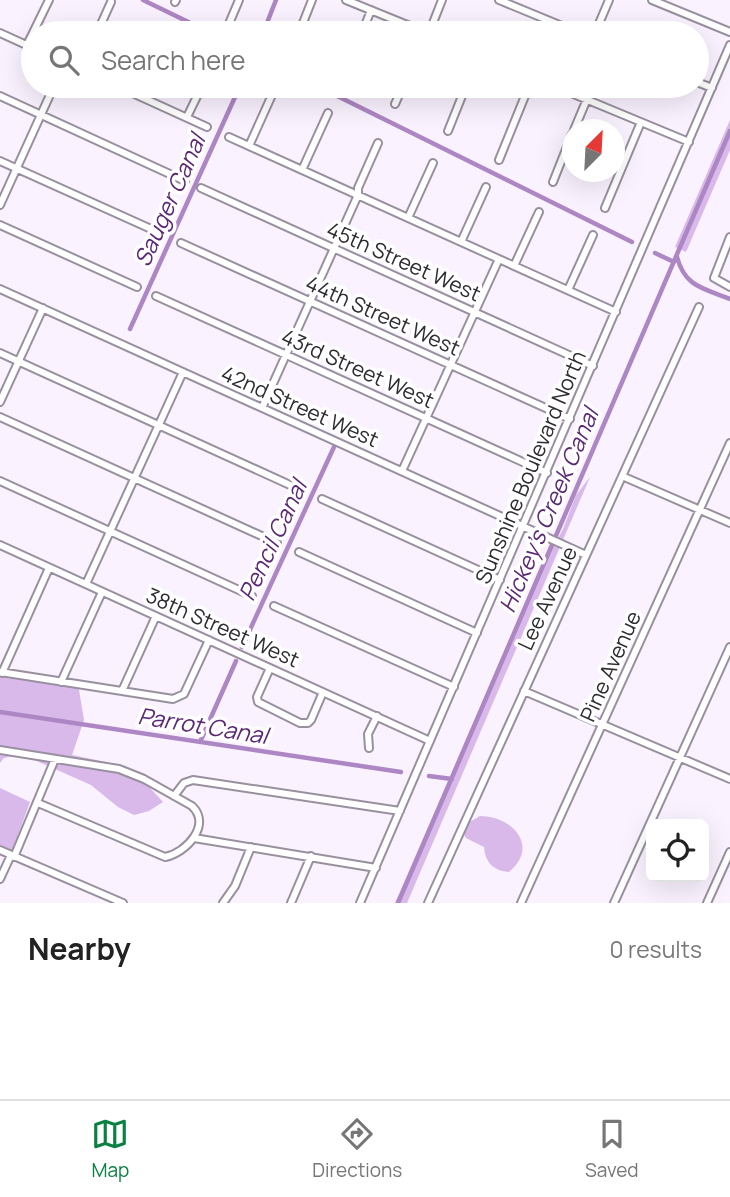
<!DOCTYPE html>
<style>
body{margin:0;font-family:Manrope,sans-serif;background:#f6f6f6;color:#222}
.controls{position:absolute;right:21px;bottom:21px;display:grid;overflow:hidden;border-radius:10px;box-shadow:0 7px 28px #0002}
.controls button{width:63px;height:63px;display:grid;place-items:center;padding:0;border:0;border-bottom:2px solid #e0e0e0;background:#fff;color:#222;font:35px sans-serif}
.compass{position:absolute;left:562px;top:119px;width:63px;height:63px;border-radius:50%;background:#fff;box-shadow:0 7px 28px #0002;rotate:24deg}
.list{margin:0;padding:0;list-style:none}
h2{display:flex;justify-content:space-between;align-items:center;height:91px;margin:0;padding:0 28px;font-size:30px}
h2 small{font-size:23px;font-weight:400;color:#767676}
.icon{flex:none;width:38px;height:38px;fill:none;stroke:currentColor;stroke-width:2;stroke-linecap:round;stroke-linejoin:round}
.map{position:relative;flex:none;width:730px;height:903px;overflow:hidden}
.search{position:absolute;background:#fff;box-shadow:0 7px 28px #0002;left:21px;right:21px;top:21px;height:77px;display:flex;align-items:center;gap:18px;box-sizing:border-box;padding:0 24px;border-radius:38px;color:#767676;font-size:26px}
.sheet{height:196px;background:#fff}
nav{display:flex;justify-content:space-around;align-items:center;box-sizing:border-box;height:98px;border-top:2px solid #e0e0e0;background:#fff;font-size:19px;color:#767676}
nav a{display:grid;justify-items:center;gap:4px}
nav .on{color:#0b8043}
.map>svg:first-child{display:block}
.green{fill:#d8b9ea}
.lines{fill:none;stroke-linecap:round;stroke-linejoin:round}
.canal{stroke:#ad86c4;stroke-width:4.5}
.minor-casing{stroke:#99909f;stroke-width:10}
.minor{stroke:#fff;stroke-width:6}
.labels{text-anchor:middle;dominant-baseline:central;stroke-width:7;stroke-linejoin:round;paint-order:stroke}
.street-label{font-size:21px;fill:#2e2b31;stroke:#fff}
.water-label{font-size:23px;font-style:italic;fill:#5b2974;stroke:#fff}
</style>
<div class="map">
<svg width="730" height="903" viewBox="0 0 730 903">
<rect width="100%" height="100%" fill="#faf2ff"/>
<!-- green -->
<path class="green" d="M730 120V150L686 252 675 247Z
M590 477 407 903H395L538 574 563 529 576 495Z
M0 675 78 684 84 720 72 755 106 762 138 775 163 802 149 811 134 815 118 807 91 785 21 754 4 758 0 763Z
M0 788 30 802 12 851 0 845Z
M480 816C512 816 540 846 509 872 494 871 485 863 484 847L466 838 463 833 466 824Z"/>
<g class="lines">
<!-- canal -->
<path class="canal" d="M143 0 211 33
M263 33 276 0
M317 86 632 242
M655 253 674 262
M677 257C685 287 703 288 730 299
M130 329 240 86
M242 647 334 447
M0 712 401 772
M200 742 236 661
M429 776 452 779
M398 903 730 131"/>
<!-- minor casing -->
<g class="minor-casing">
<path id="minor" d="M346 0 427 33
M499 0 579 33
M652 0 730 32
M175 2 176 0
M228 26 239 0
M0 33 33 48
M97 33 111 2
M161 33 163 29
M299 33 312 0
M362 33 371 10
M429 33 442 0
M595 33 609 0
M27 45 49 0
M697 82 712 88
M117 86 207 127
M554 86 689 142
M0 96 185 181
M395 104 403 86
M187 117 202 86
M574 130 587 99
M448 131 466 86
M229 137 616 312
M249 146 276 86
M499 160 529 86
M0 161 160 233
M302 170 328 113
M553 182 572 134
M201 188 593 366
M0 205 54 86
M605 208 641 122
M408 218 433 163
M0 225 137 287
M730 237 714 278 730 287
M461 242 486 187
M181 243 570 419
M514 266 539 212
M0 289 586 555
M568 290 593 235
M156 296 547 473
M0 353 301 490
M0 402 43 308
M262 408 358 195V188L378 143
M0 417 277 543
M402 471 499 259
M622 476 730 523
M0 481 252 596
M322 499 500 580
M0 545 430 741
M299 552 477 633
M86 584 183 372
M274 606 454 687
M270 668 257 697 258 702 300 723H308L311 720 323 692
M0 672 173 699 184 694 209 640
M2 673 49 568
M61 682 102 592
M122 691 156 616
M524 691 730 779
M369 748 368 734 377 716
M0 750 119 769 144 779 192 806C212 825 186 853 165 857L38 803
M174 796 184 783 193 780 400 811
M194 838 376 868
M0 850 123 903
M14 857 55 759
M0 879 11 855
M223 903 235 886 251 847
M291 903 311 856
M360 903 730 45
M428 903 699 307
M521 903 730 443
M614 903 730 647
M707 903 730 852"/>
</g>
<!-- minor -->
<use href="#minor" class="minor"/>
</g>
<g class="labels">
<!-- street labels -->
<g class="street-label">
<text transform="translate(404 261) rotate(24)">45th Street West</text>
<text transform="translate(383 315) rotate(24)">44th Street West</text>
<text transform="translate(358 368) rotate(24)">43rd Street West</text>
<text transform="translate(300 406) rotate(24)">42nd Street West</text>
<text transform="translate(530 467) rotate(-67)">Sunshine Boulevard North</text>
<text transform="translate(547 598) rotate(-65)">Lee Avenue</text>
<text transform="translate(223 627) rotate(24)">38th Street West</text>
<text transform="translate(610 666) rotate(-66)">Pine Avenue</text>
</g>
<!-- water labels -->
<g class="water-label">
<text transform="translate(169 200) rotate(-66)">Sauger Canal</text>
<text transform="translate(548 510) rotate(-67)">Hickey's Creek Canal</text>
<text transform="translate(272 540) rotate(-65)">Pencil Canal</text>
<text transform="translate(203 725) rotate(9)">Parrot Canal</text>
</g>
</g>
</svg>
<div class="controls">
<button><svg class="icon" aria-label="locate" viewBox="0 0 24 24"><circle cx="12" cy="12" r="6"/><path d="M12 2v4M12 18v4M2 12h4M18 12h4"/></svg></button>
</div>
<svg class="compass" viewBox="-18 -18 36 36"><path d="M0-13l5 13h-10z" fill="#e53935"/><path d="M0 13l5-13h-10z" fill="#767676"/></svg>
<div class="search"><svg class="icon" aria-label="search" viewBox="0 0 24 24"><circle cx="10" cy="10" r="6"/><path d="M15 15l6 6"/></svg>Search here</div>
</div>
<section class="sheet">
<h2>Nearby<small>0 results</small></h2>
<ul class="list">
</ul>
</section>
<nav>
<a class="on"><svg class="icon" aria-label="map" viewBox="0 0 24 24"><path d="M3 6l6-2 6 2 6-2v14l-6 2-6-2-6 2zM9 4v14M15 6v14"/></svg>Map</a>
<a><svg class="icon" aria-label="directions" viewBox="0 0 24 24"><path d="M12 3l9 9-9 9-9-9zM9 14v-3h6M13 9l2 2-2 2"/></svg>Directions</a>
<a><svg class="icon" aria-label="saved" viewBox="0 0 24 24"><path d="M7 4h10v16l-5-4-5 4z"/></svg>Saved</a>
</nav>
